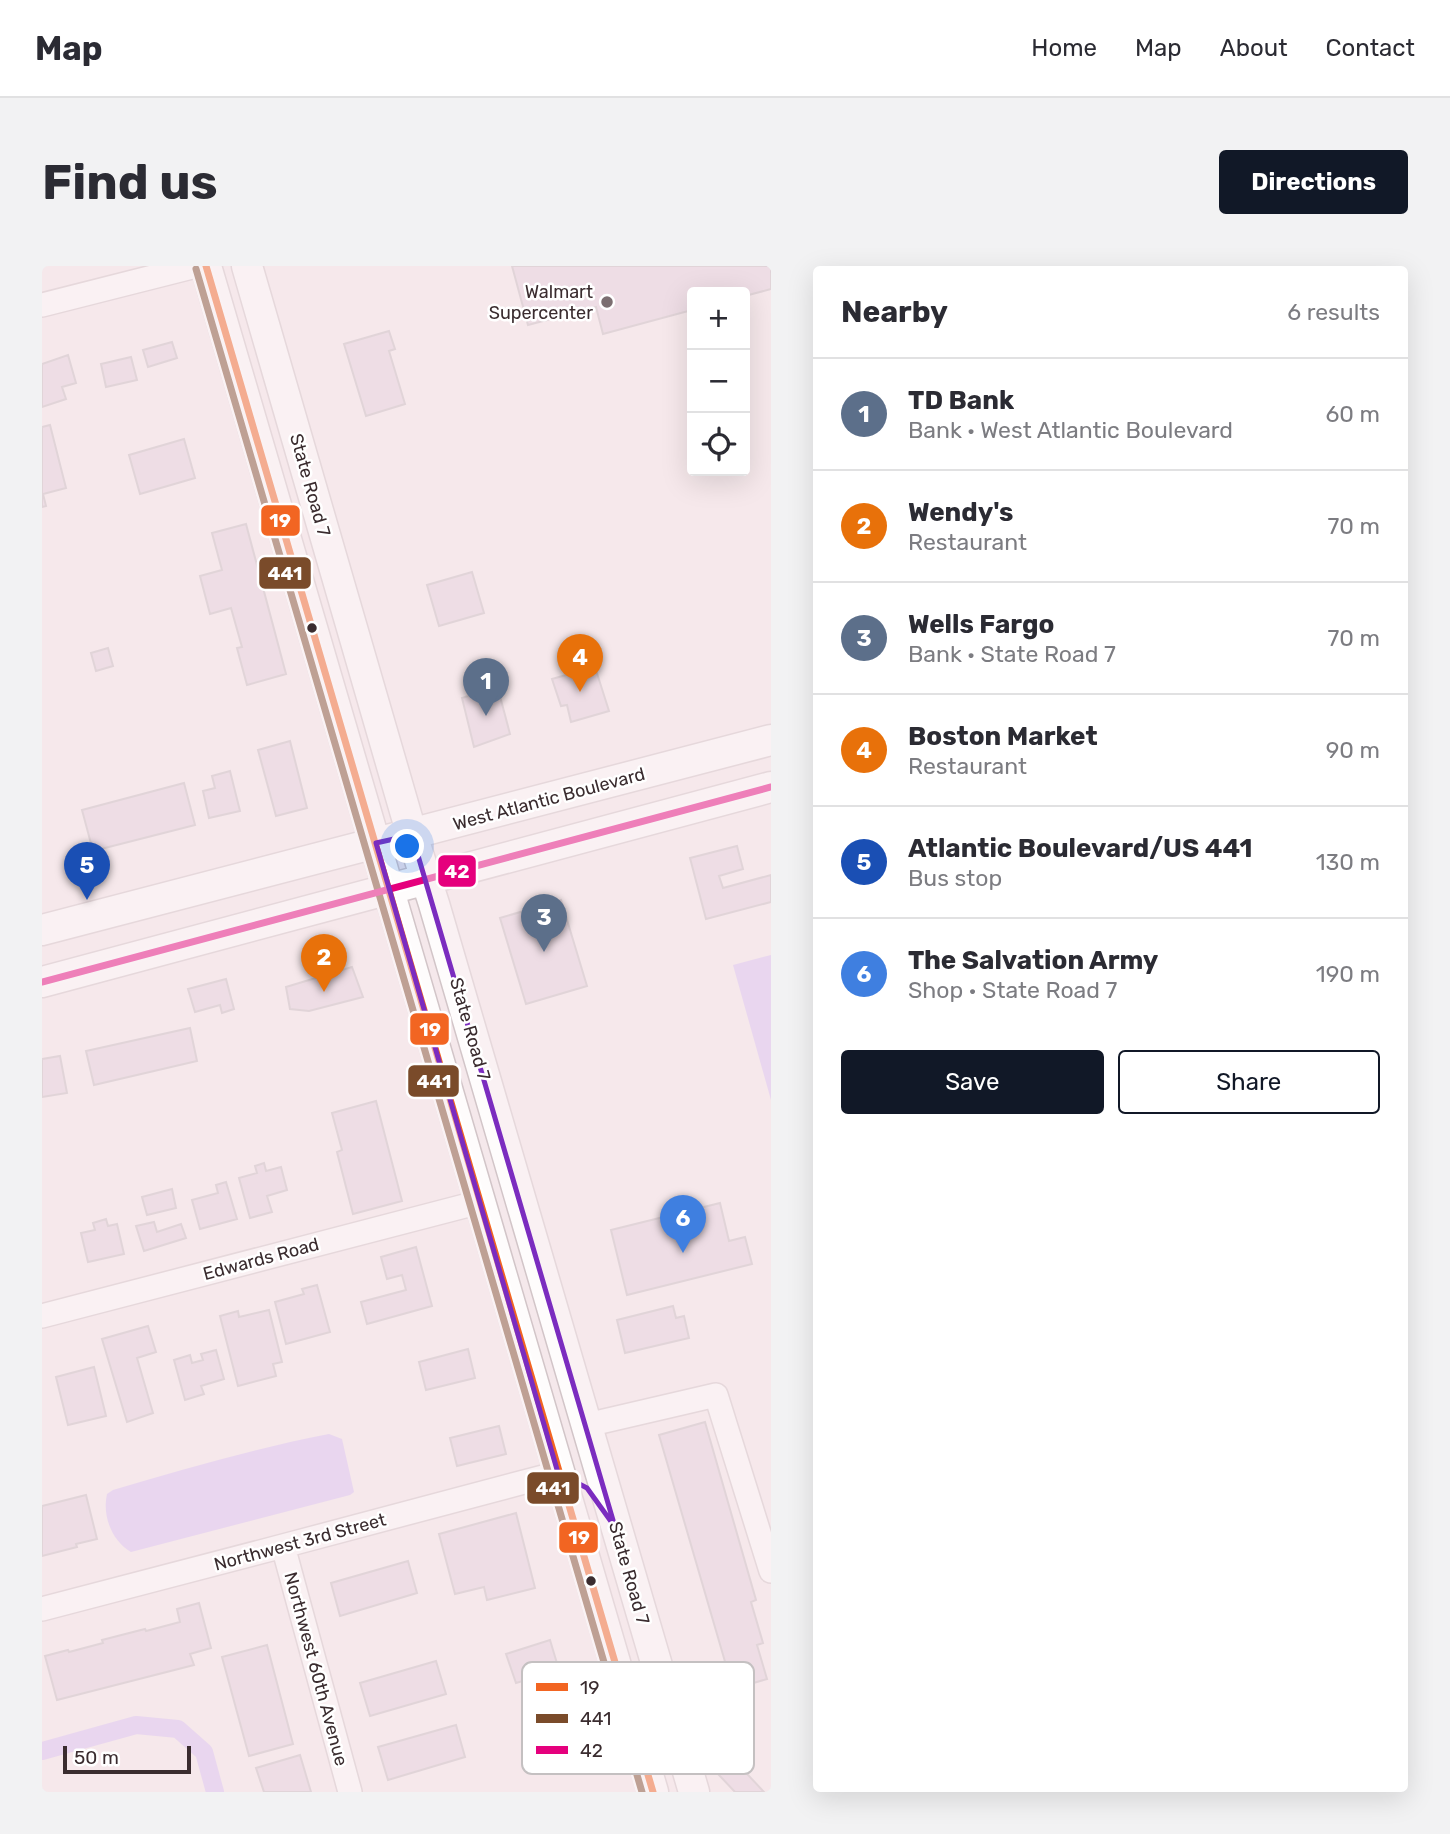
<!DOCTYPE html>
<meta charset="utf-8">
<style>
body{margin:0;font-family:Rubik,sans-serif;background:#f2f2f3;color:#2b2b33}
.controls{position:absolute;right:21px;top:21px;display:grid;overflow:hidden;border-radius:7px;box-shadow:0 7px 28px #0002}
.controls button{width:63px;height:63px;display:grid;place-items:center;padding:0;border:0;border-bottom:2px solid #e1e1e2;background:#fff;color:#2b2b33;font:35px sans-serif}
.scale{position:absolute;left:21px;bottom:18px;width:128px;box-sizing:border-box;padding-left:7px;border:4px solid #3a2c2f;border-top:0;font-size:19px;line-height:24px;white-space:nowrap;color:#3a2c2f;-webkit-text-stroke:5px #fff;paint-order:stroke}
.you{position:absolute;left:366px;top:581px;width:24px;height:24px;margin:-18px;border:5px solid #fff;border-radius:50%;background:#1a73e8;box-shadow:0 0 0 10px #1a73e833}
.badge{display:grid;place-items:center;width:46px;height:46px;border-radius:50%;background:#111827;color:#fff;font-size:23px;font-weight:700}
.pin{position:absolute;translate:-50% -58px;filter:drop-shadow(0 2px 4px #0008)}
.pin::after{content:'';position:absolute;top:37px;width:24px;height:21px;background:inherit;clip-path:polygon(0 0,100% 0,50% 100%)}
.list{margin:0;padding:0;list-style:none}
h2{display:flex;justify-content:space-between;align-items:center;height:91px;margin:0;padding:0 28px;font-size:30px}
h2 small{font-size:23px;font-weight:400;color:#7c7c81}
.list li{display:grid;grid-template-columns:46px 1fr auto;gap:21px;align-items:center;box-sizing:border-box;height:112px;padding:0 28px;border-top:2px solid #e1e1e2}
.list b{display:block;font-size:26px;white-space:nowrap}
.list p{margin:0;font-size:23px;white-space:nowrap;color:#7c7c81}
.list em{font-size:23px;font-style:normal;color:#7c7c81}
.actions{display:flex;gap:14px;padding:21px 28px}
.actions a{flex:1;padding:16px 0;border:2px solid #111827;border-radius:7px;text-align:center;font-size:24px;color:#111827}
.actions .main{background:#111827;color:#fff}
.icon{flex:none;width:38px;height:38px;fill:none;stroke:currentColor;stroke-width:2;stroke-linecap:round;stroke-linejoin:round}
.map{position:relative;flex:none;width:729px;height:1526px;overflow:hidden;border-radius:7px}
header{display:flex;align-items:center;gap:42px;box-sizing:border-box;height:98px;padding:0 35px;background:#fff;border-bottom:2px solid #e1e1e2}
header strong{font-size:33px}
nav{display:flex;gap:38px;margin-inline-start:auto;font-size:24px}
.intro{display:flex;align-items:center;justify-content:space-between;box-sizing:border-box;height:168px;padding:0 42px}
h1{margin:0;font-size:49px}
.button{padding:18px 32px;border-radius:7px;background:#111827;color:#fff;font-size:24px;font-weight:700}
main{display:flex;gap:42px;padding:0 42px}
aside{flex:1;background:#fff;border-radius:7px;box-shadow:0 7px 28px #0002}
.map>svg:first-child{display:block}
.water{fill:#d9c2f3}
.lines{fill:none;stroke-linecap:round;stroke-linejoin:round}
.canal{stroke:#d9c2f3;stroke-width:18}
.building{fill:#e4d1dd;stroke:#c8bdc2;stroke-width:2}
.minor-casing{stroke:#d2c5c8;stroke-width:26}
.major-casing{stroke:#d2c5c8;stroke-width:33}
.minor{stroke:#fefcfc;stroke-width:23}
.major{stroke:#fefcfc;stroke-width:30}
.bus-1-casing{stroke:#fff;stroke-width:12}
.bus-2-casing{stroke:#fff;stroke-width:12}
.bus-3-casing{stroke:#fff;stroke-width:12}
.bus-1{stroke:#f26522;stroke-width:7}
.bus-2{stroke:#7a4b2a;stroke-width:7}
.bus-3{stroke:#e5007d;stroke-width:7}
.marked{fill:none;stroke:#7b2cbf;stroke-width:5;stroke-linejoin:round}
.poi-dot{fill:#7b6e71;stroke:#fff;stroke-width:2.5}
.bus-dot{fill:#3a2c2f;stroke:#fff;stroke-width:2.5}
.labels{text-anchor:middle;dominant-baseline:central;stroke-width:5;stroke-linejoin:round;paint-order:stroke}
.poi-label{font-size:18px;fill:#3a2c2f;stroke:#fff;text-anchor:end}
.street-label{font-size:18px;fill:#3a2c2f;stroke:#fff}
.key{fill:#fff;stroke:#c4c0c1;stroke-width:2}
.key-label{font-size:19px;fill:#3a2c2f}
.line-badge{stroke:#fff;stroke-width:2.5}
.badge-label{font-size:19px;text-anchor:middle;font-weight:bold;fill:#fff}
</style>
<header>
<strong>Map</strong>
<nav><a>Home</a><a>Map</a><a>About</a><a>Contact</a></nav>
</header>
<div class="intro"><h1>Find us</h1><a class="button">Directions</a></div>
<main>
<div class="map">
<svg width="729" height="1526" viewBox="0 0 729 1526">
<rect width="100%" height="100%" fill="#f5e8eb"/>
<!-- water -->
<path class="water" d="M729 689V834L691 699Z
M287 1168 300 1173 312 1226 308 1229 89 1286C70 1275 60 1250 65 1228L71 1224C143 1203 214 1182 287 1168Z"/>
<g class="lines">
<!-- canal -->
<path class="canal" d="M0 1485 94 1459 136 1463 162 1486 173 1526"/>
</g>
<!-- building -->
<path class="building" d="M470 0H729V23L703 30V26H650V44L561 68 554 41 486 59Z
M347 65 353 83 347 85 363 138 324 150 302 78Z
M130 76 135 92 106 101 101 84Z
M26 89 34 117 20 121 24 133 0 141V98Z
M89 91 95 114 64 121 59 98Z
M8 159 24 222 1 228 4 240 0 241V161Z
M142 173 153 212 98 228 87 189Z
M204 258 244 408 205 419 195 382 200 381 189 342 168 348 158 310 180 304 170 267Z
M430 306 442 347 397 360 385 319Z
M66 382 71 400 54 405 49 387Z
M553 401 567 445 529 456 525 439 519 440 510 413Z
M449 409 455 419 468 468 432 481 420 432 430 429 428 425 431 422V413Z
M248 475 265 542 234 550 216 484Z
M188 505 198 545 167 552 161 525 173 522 170 510Z
M142 517 153 559 51 585 40 544Z
M695 580 701 603 677 610 681 622 729 609V636L664 653 648 592Z
M519 634 545 720 484 738 458 652Z
M310 701 321 731 267 745 248 743 244 721Z
M184 713 192 743 180 747 178 739 153 746 146 723Z
M148 762 155 795 52 819 44 785Z
M18 790 25 827 0 831V793Z
M334 835 360 935 311 948 295 886 300 884 290 847Z
M222 897 224 905 239 901 245 924 225 930 230 946 208 952 197 912 215 907 213 900Z
M184 916 195 953 158 963 150 934 176 927 174 919Z
M130 923 134 942 105 949 100 931Z
M678 937 687 975 703 971 710 998 585 1029 569 964Z
M64 953 66 960 75 958 82 988 46 996 39 967 53 964 51 957Z
M112 956 115 966 139 958 144 972 102 985 94 960Z
M374 981 390 1040 325 1058 319 1036 364 1024 360 1009 345 1013 339 991Z
M275 1019 288 1066 244 1078 233 1036 262 1028 260 1023Z
M631 1040 634 1052 642 1050 647 1072 583 1087 575 1054Z
M227 1044 240 1096 231 1098 234 1110 196 1120 178 1050 196 1045 197 1051Z
M106 1060 114 1086 95 1092 111 1147 85 1156 60 1073Z
M426 1083 433 1112 384 1124 377 1096Z
M174 1084 182 1113 159 1120 162 1128 143 1134 132 1094 148 1089 150 1097 161 1094 159 1088Z
M52 1101 64 1150 26 1159 14 1111Z
M663 1156 714 1334 709 1336 721 1377 715 1379 725 1413 691 1423 617 1169Z
M457 1160 464 1188 415 1200 408 1172Z
M44 1229 55 1273 34 1278 35 1281 0 1290V1240Z
M474 1247 493 1322 445 1334 442 1321 413 1328 397 1268Z
M366 1295 375 1327 298 1350 289 1317Z
M157 1337 169 1382 148 1388 152 1399 15 1434 3 1390 26 1384 27 1386 61 1377 60 1374 103 1363 104 1365 138 1356 135 1343Z
M508 1374 517 1404 474 1417 464 1388Z
M225 1379 251 1478 207 1490 180 1391Z
M394 1395 404 1428 328 1450 318 1417Z
M414 1459 423 1491 346 1514 336 1481Z
M258 1489 269 1526H222L214 1502Z
M693 1495 722 1526H693L677 1509Z"/>
<g class="lines">
<!-- minor casing -->
<g class="minor-casing">
<path id="minor" d="M0 39 154 0
M0 1050 438 936
M545 1159 674 1129 729 1305
M241 1280 308 1526
M0 1343 241 1280 516 1207"/>
</g>
<!-- major casing -->
<g class="major-casing">
<path id="major" d="M164 0 611 1526
M205 0 370 569 392 638 652 1526
M0 664 729 474
M0 716 729 521"/>
</g>
<!-- minor -->
<use href="#minor" class="minor"/>
<!-- major -->
<use href="#major" class="major"/>
<!-- bus-1 casing -->
<g class="bus-1-casing">
<path id="bus-1" d="M164 0 611 1526"/>
</g>
<!-- bus-2 casing -->
<g class="bus-2-casing">
<path id="bus-2" d="M154 3 600 1526"/>
</g>
<!-- bus-3 casing -->
<g class="bus-3-casing">
<path id="bus-3" d="M0 716 729 521"/>
</g>
<!-- bus-1 -->
<use href="#bus-1" class="bus-1"/>
<!-- bus-2 -->
<use href="#bus-2" class="bus-2"/>
<!-- bus-3 -->
<use href="#bus-3" class="bus-3"/>
</g>
<!-- marked area -->
<path d="M0 0H729V1526H0ZM370 569 573 1261 545 1222 516 1207 334 577Z" fill="#f5e8eb" fill-opacity=".55" fill-rule="evenodd"/>
<path class="marked" d="M370 569 573 1261 545 1222 516 1207 334 577Z"/>
<!-- markers -->
<circle class="poi-dot" cx="565" cy="36" r="7"/>
<g class="bus-dot">
<circle cx="270" cy="362" r="6"/>
<circle cx="549" cy="1315" r="6"/>
</g>
<g class="labels">
<!-- poi labels -->
<g class="poi-label">
<text x="551" y="26">Walmart<tspan x="551" dy="21">Supercenter</tspan></text>
</g>
<!-- street labels -->
<g class="street-label">
<text transform="translate(268 219) rotate(74)">State Road 7</text>
<text transform="translate(507 533) rotate(-15)">West Atlantic Boulevard</text>
<text transform="translate(428 763) rotate(74)">State Road 7</text>
<text transform="translate(219 993) rotate(-15)">Edwards Road</text>
<text transform="translate(258 1276) rotate(-15)">Northwest 3rd Street</text>
<text transform="translate(587 1307) rotate(74)">State Road 7</text>
<text transform="translate(274 1403) rotate(75)">Northwest 60th Avenue</text>
</g>
</g>
<!-- legend -->
<rect x="480" y="1396" width="232" height="112" rx="10" class="key"/>
<rect x="494" y="1417" width="32" height="8" fill="#f26522"/>
<rect x="494" y="1448" width="32" height="9" fill="#7a4b2a"/>
<rect x="494" y="1480" width="32" height="8" fill="#e5007d"/>
<g class="key-label">
<text x="538" y="1428">19</text>
<text x="538" y="1459">441</text>
<text x="538" y="1491">42</text>
</g>
<g class="line-badge">
<rect x="218" y="238" width="41" height="33" rx="7" fill="#f26522"/>
<rect x="216" y="290" width="54" height="34" rx="7" fill="#7a4b2a"/>
<rect x="395" y="588" width="40" height="34" rx="7" fill="#e5007d"/>
<rect x="367" y="746" width="41" height="34" rx="7" fill="#f26522"/>
<rect x="365" y="798" width="53" height="34" rx="7" fill="#7a4b2a"/>
<rect x="484" y="1205" width="54" height="34" rx="7" fill="#7a4b2a"/>
<rect x="516" y="1255" width="41" height="33" rx="7" fill="#f26522"/>
</g>
<g class="badge-label">
<text x="238" y="261">19</text>
<text x="243" y="314">441</text>
<text x="415" y="612">42</text>
<text x="388" y="770">19</text>
<text x="392" y="822">441</text>
<text x="511" y="1229">441</text>
<text x="537" y="1278">19</text>
</g>
</svg>
<div class="controls">
<button>+</button>
<button>−</button>
<button><svg class="icon" aria-label="locate" viewBox="0 0 24 24"><circle cx="12" cy="12" r="6"/><path d="M12 2v4M12 18v4M2 12h4M18 12h4"/></svg></button>
</div>
<div class="scale">50 m</div>
<div class="you"></div>
<div class="pin badge" style="left:444px;top:450px;background:#5c6f8a">1</div>
<div class="pin badge" style="left:282px;top:726px;background:#e8710a">2</div>
<div class="pin badge" style="left:502px;top:686px;background:#5c6f8a">3</div>
<div class="pin badge" style="left:538px;top:426px;background:#e8710a">4</div>
<div class="pin badge" style="left:45px;top:634px;background:#1a4fb4">5</div>
<div class="pin badge" style="left:641px;top:987px;background:#3f7fe0">6</div>
</div>
<aside>
<h2>Nearby<small>6 results</small></h2>
<ul class="list">
<li><span class="badge" style="background:#5c6f8a">1</span><div><b>TD Bank</b><p>Bank · West Atlantic Boulevard</p></div><em>60 m</em></li>
<li><span class="badge" style="background:#e8710a">2</span><div><b>Wendy's</b><p>Restaurant</p></div><em>70 m</em></li>
<li><span class="badge" style="background:#5c6f8a">3</span><div><b>Wells Fargo</b><p>Bank · State Road 7</p></div><em>70 m</em></li>
<li><span class="badge" style="background:#e8710a">4</span><div><b>Boston Market</b><p>Restaurant</p></div><em>90 m</em></li>
<li><span class="badge" style="background:#1a4fb4">5</span><div><b>Atlantic Boulevard/US 441</b><p>Bus stop</p></div><em>130 m</em></li>
<li><span class="badge" style="background:#3f7fe0">6</span><div><b>The Salvation Army</b><p>Shop · State Road 7</p></div><em>190 m</em></li>
</ul>
<div class="actions"><a class="main">Save</a><a>Share</a></div>
</aside>
</main>
